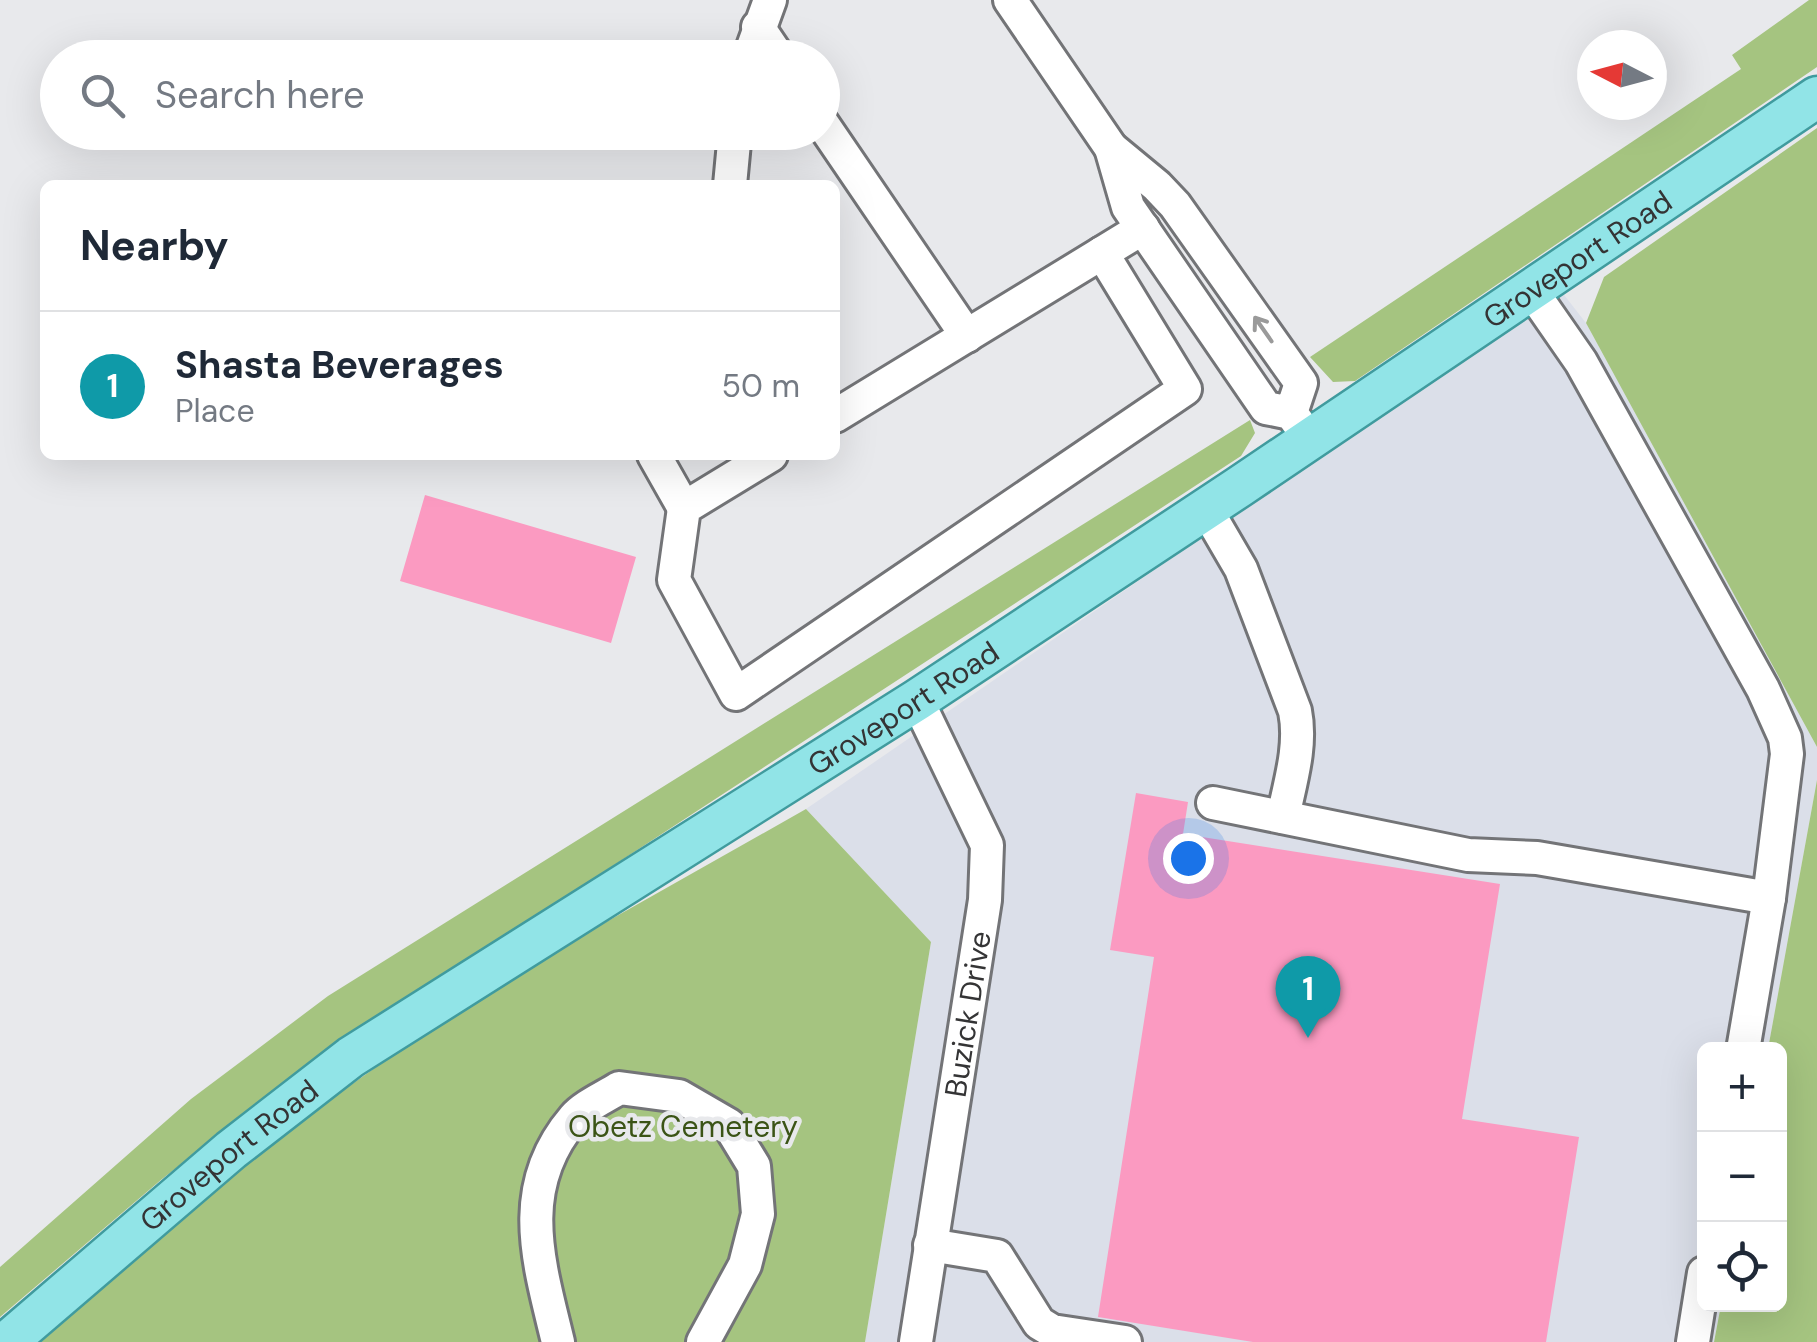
<!DOCTYPE html>
<meta charset="utf-8">
<style>
body{margin:0;font-family:"DM Sans",sans-serif;background:#f6f6f7;color:#1f2937}
.controls{position:absolute;right:30px;bottom:30px;display:grid;overflow:hidden;border-radius:15px;box-shadow:0 10px 40px #0002}
.controls button{width:90px;height:90px;display:grid;place-items:center;padding:0;border:0;border-bottom:2px solid #e0e1e3;background:#fff;color:#1f2937;font:50px sans-serif}
.compass{position:absolute;left:1577px;top:30px;width:90px;height:90px;border-radius:50%;background:#fff;box-shadow:0 10px 40px #0002;rotate:276deg}
.you{position:absolute;left:1188px;top:858px;width:35px;height:35px;margin:-25px;border:8px solid #fff;border-radius:50%;background:#1a73e8;box-shadow:0 0 0 15px #1a73e833}
.badge{display:grid;place-items:center;width:65px;height:65px;border-radius:50%;background:#0f766e;color:#fff;font-size:32px;font-weight:700}
.pin{position:absolute;translate:-50% -82px;filter:drop-shadow(0 2px 5px #0008)}
.pin::after{content:'';position:absolute;top:52px;width:35px;height:30px;background:inherit;clip-path:polygon(0 0,100% 0,50% 100%)}
.list{margin:0;padding:0;list-style:none}
h2{display:flex;justify-content:space-between;align-items:center;height:130px;margin:0;padding:0 40px;font-size:42px}
h2 small{font-size:32px;font-weight:400;color:#747a83}
.list li{display:grid;grid-template-columns:65px 1fr auto;gap:30px;align-items:center;box-sizing:border-box;height:150px;padding:0 40px;border-top:2px solid #e0e1e3}
.list b{display:block;font-size:38px;white-space:nowrap}
.list p{margin:0;font-size:32px;white-space:nowrap;color:#747a83}
.list em{font-size:32px;font-style:normal;color:#747a83}
.icon{flex:none;width:55px;height:55px;fill:none;stroke:currentColor;stroke-width:2;stroke-linecap:round;stroke-linejoin:round}
.map{position:relative;flex:none;width:1817px;height:1342px;overflow:hidden}
.search{position:absolute;background:#fff;box-shadow:0 10px 40px #0002;left:40px;top:40px;width:800px;height:110px;display:flex;align-items:center;gap:25px;box-sizing:border-box;padding:0 35px;border-radius:55px;color:#747a83;font-size:38px}
.panel{position:absolute;background:#fff;box-shadow:0 10px 40px #0002;left:40px;top:180px;width:800px;height:280px;border-radius:15px}
.map>svg:first-child{display:block}
.built{fill:#dbdfe9}
.green{fill:#a5c480}
.building{fill:#fb9ac1}
.lines{fill:none;stroke-linecap:round;stroke-linejoin:round}
.minor-casing{stroke:#737477;stroke-width:38}
.major-casing{stroke:#409b9e;stroke-width:45}
.minor{stroke:#fff;stroke-width:32}
.major{stroke:#91e4e7;stroke-width:40}
.oneway{stroke:#9a9a9a}
.labels{text-anchor:middle;dominant-baseline:central;stroke-width:9;stroke-linejoin:round;paint-order:stroke}
.street-label{font-size:30px;fill:#343435;stroke:#e8e9ec}
.park-label{font-size:30px;fill:#3b5416;stroke:#e8e9ec}
</style>
<div class="map">
<svg width="1817" height="1342" viewBox="0 0 1817 1342">
<rect width="100%" height="100%" fill="#e8e9ec"/>
<!-- built -->
<path class="built" d="M1561 291 1586 323 1817 747V780L1768 1049 1704 1050V1304L1721 1305 1714 1342H865L931 942 806 809Z"/>
<!-- green -->
<path class="green" d="M1809 0H1817V67L1355 381 1333 382 1310 357 1741 69 1732 55Z
M1817 128V747L1586 323 1604 277Z
M1250 420 1255 433 1241 456 421 991 261 1102 162 1179 0 1317V1267L191 1099 328 996Z
M1817 780V1342H1714L1721 1305 1780 1304V1050L1768 1049Z
M806 809 931 942 865 1342H41L255 1153 479 994Z"/>
<!-- building -->
<path class="building" d="M425 495 636 557 611 643 400 581Z
M1136 793 1188 802 1183 834 1500 884 1462 1119 1579 1137 1546 1342H1253L1098 1317 1154 957 1110 950Z"/>
<g class="lines">
<!-- minor casing -->
<g class="minor-casing">
<g id="minor">
<path d="M1010 0 1111 148"/>
<path d="M758 27 779 58"/>
<path d="M749 58 770 0"/>
<path d="M822 123 967 336"/>
<path d="M730 185 735 132"/>
<path d="M1291 413 1301 383 1175 205 1157 186 1111 148 1128 207 1266 408 1291 413 1310 439"/>
<path d="M835 416 1143 228"/>
<path d="M654 455 684 508"/>
<path d="M771 455 684 508 674 580 736 694 1185 389 1102 253"/>
<path d="M1206 509 1241 569 1295 711C1302 746 1290 783 1283 817"/>
<path d="M1213 803 1468 855 1537 858 1769 898 1787 754 1785 738 1763 689 1581 362 1531 290"/>
<path d="M1743 1050 1769 898"/>
<path d="M930 1245 997 1256 1039 1323 1052 1331 1125 1342"/>
<path d="M558 1342C539 1263 514 1188 574 1118 584 1106 605 1097 619 1088L679 1096 729 1125 754 1166 758 1214 745 1265 703 1342"/>
<path id="s1" d="M916 1342 985 900 987 845 917 700"/>
<path d="M1693 1342 1704 1273"/>
</g>
</g>
<!-- major casing -->
<g class="major-casing">
<g id="major">
<path id="s2" d="M7 1342 231 1150 351 1057 917 700 1239 487 1817 97"/>
</g>
</g>
<!-- minor -->
<use href="#minor" class="minor"/>
<!-- major -->
<use href="#major" class="major"/>
</g>
<!-- one-way arrows -->
<defs><path id="oneway-shaft" d="M-6 0H5M1.5-3L5.5 0L1.5 3" fill="none" stroke-width="1.6" stroke-linecap="round" stroke-linejoin="round" transform="scale(2.5)"/></defs>
<use class="oneway" href="#oneway-shaft" transform="translate(1263 329) rotate(-125)"/>
<g class="labels">
<!-- street labels -->
<g class="street-label">
<text stroke="none"><textPath href="#s2" startOffset="1910">Groveport Road</textPath></text>
<text stroke="none"><textPath href="#s2" startOffset="1100">Groveport Road</textPath></text>
<text stroke="none"><textPath href="#s1" startOffset="332">Buzick Drive</textPath></text>
<text stroke="none"><textPath href="#s2" startOffset="290">Groveport Road</textPath></text>
</g>
<!-- park labels -->
<g class="park-label">
<text x="683" y="1126">Obetz Cemetery</text>
</g>
</g>
</svg>
<div class="controls">
<button>+</button>
<button>−</button>
<button><svg class="icon" aria-label="locate" viewBox="0 0 24 24"><circle cx="12" cy="12" r="6"/><path d="M12 2v4M12 18v4M2 12h4M18 12h4"/></svg></button>
</div>
<svg class="compass" viewBox="-18 -18 36 36"><path d="M0-13l5 13h-10z" fill="#e53935"/><path d="M0 13l5-13h-10z" fill="#747a83"/></svg>
<div class="you"></div>
<div class="pin badge" style="left:1308px;top:1038px;background:#0f9aa8">1</div>
<div class="search"><svg class="icon" aria-label="search" viewBox="0 0 24 24"><circle cx="10" cy="10" r="6"/><path d="M15 15l6 6"/></svg>Search here</div>
<section class="panel">
<h2>Nearby<small></small></h2>
<ul class="list">
<li><span class="badge" style="background:#0f9aa8">1</span><div><b>Shasta Beverages</b><p>Place</p></div><em>50 m</em></li>
</ul>
</section>
</div>
